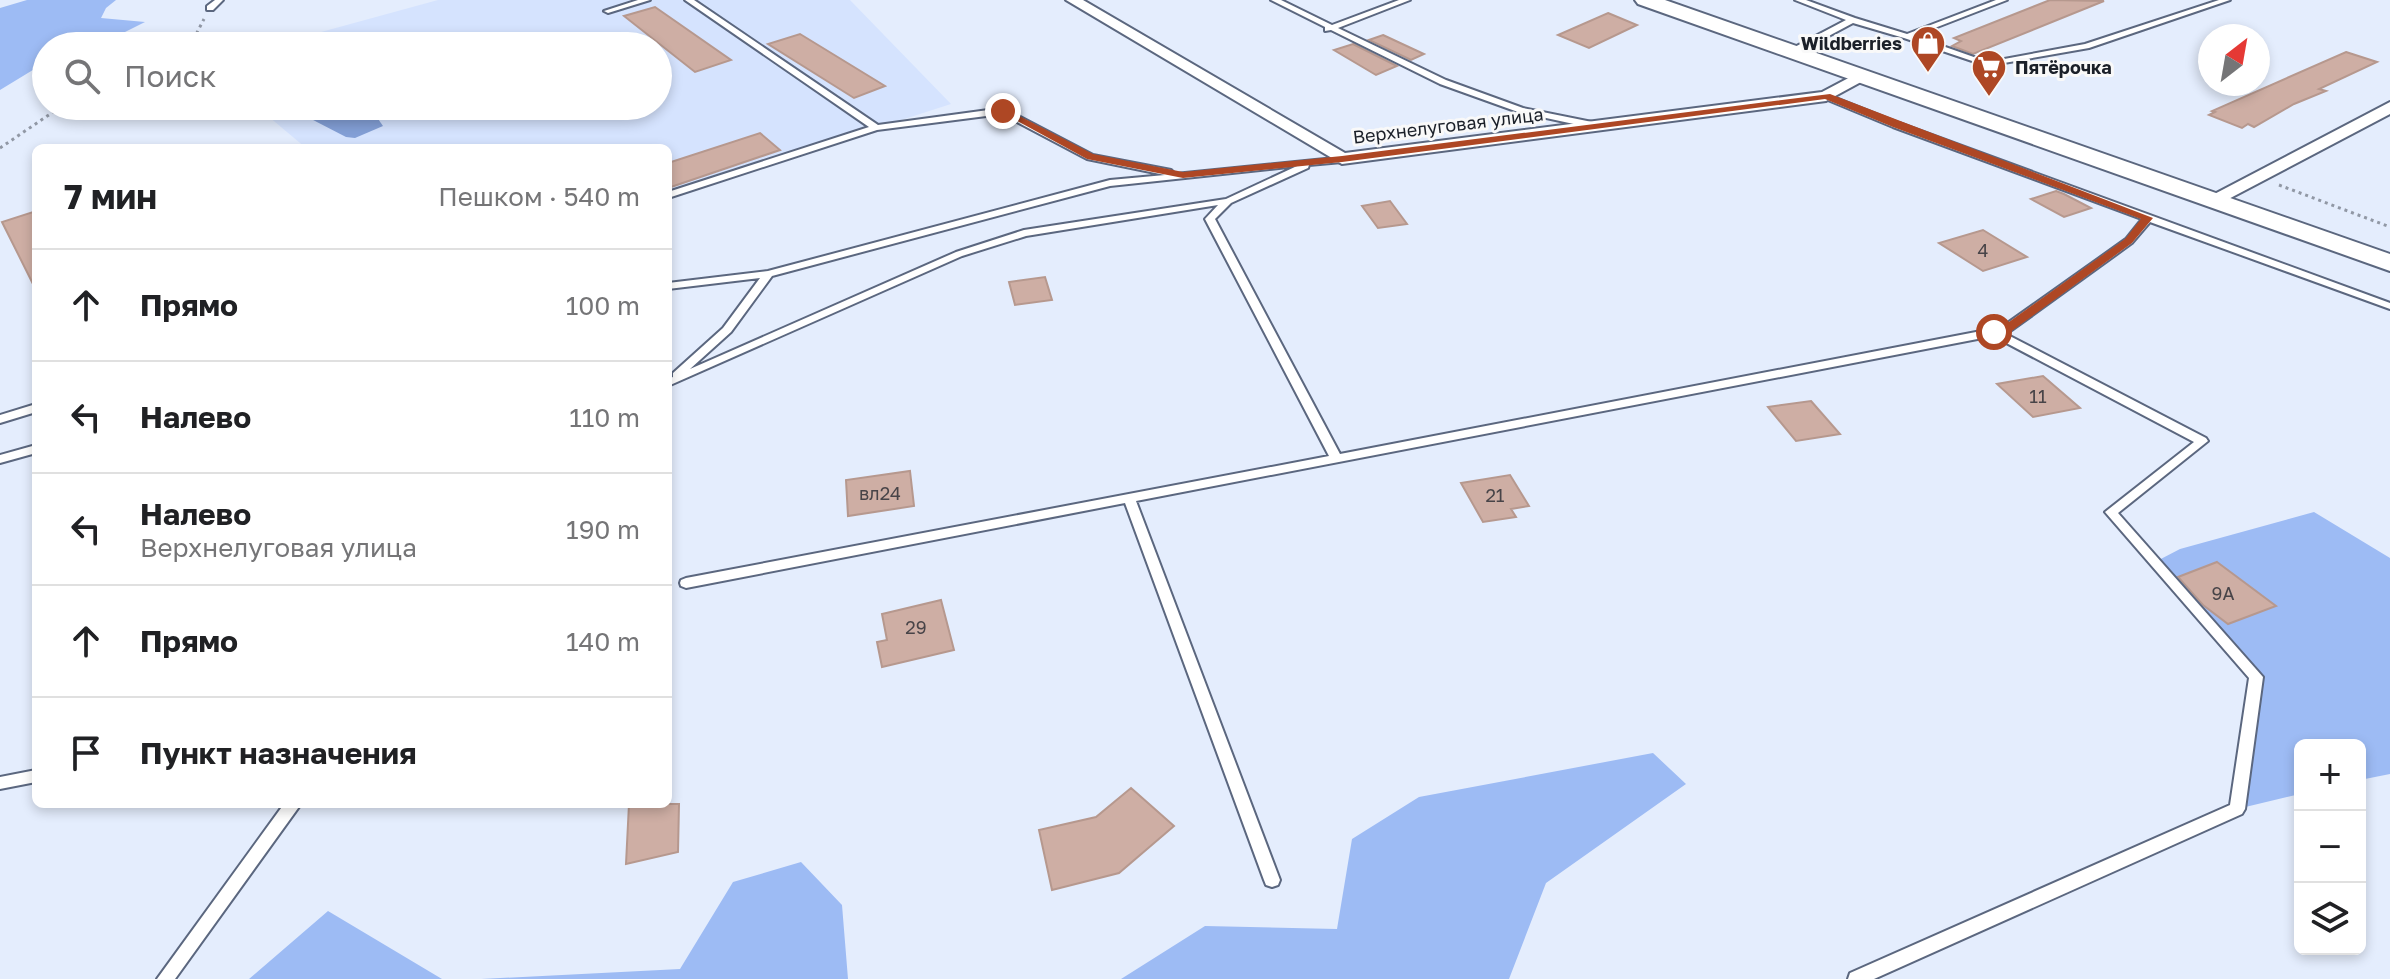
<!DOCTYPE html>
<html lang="ru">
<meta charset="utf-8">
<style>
body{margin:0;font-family:"Golos Text",sans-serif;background:#f6f6f6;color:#202124}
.controls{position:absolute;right:24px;bottom:24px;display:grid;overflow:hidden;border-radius:12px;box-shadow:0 4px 12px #0003}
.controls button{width:72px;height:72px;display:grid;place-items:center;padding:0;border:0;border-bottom:2px solid #e0e0e0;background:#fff;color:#202124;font:40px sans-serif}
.compass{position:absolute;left:2198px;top:24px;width:72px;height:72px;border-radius:50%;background:#fff;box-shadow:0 4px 12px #0003;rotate:31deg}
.stop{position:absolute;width:24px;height:24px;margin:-18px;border:6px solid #ae4724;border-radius:50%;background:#fff}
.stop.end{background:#ae4724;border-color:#fff;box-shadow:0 2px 8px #0008}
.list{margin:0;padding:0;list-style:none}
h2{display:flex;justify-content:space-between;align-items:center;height:104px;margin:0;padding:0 32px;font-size:34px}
h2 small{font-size:26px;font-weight:400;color:#757577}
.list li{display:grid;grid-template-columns:52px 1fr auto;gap:24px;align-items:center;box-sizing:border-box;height:112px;padding:0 32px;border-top:2px solid #e0e0e0}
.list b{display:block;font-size:30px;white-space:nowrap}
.list p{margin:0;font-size:26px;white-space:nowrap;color:#757577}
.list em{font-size:26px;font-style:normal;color:#757577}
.icon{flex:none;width:44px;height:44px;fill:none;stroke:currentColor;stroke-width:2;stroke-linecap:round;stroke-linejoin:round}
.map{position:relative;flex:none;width:2390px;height:979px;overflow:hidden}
.search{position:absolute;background:#fff;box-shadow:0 4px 12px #0003;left:32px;top:32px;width:640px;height:88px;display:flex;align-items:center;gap:20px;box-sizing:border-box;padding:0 28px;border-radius:44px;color:#757577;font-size:30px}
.panel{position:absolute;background:#fff;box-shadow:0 4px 12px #0003;left:32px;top:144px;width:640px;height:664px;border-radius:12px}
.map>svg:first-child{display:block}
.built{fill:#d5e3fe}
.forest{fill:#9dbbf4}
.water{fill:#839fd6}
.building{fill:#ceaea4;stroke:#b6988e;stroke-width:2}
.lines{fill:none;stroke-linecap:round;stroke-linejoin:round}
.lane-casing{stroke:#5b677f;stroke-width:4}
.street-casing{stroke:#5b677f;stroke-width:4}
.secondary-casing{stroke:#5b677f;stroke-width:4}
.path{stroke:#9198a5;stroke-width:3;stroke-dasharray:3 4;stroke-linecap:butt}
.lane{fill:#fff;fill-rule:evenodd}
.street{fill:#fff;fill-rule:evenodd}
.secondary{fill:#fff;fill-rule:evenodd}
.route{fill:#ae4724}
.labels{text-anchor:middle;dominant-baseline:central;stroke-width:6;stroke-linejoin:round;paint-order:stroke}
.far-poi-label{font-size:18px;font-weight:bold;fill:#1b2029;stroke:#f9f9f9;text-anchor:end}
.far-street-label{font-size:18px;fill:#1b2029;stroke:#f9f9f9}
.number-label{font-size:18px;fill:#484448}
</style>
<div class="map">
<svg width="2390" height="979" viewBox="0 0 2390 979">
<rect width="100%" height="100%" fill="#e4edfd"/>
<!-- built -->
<path class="built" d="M438 0H850L951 104 668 195V148H306L256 106H658V46H270Z"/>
<!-- forest -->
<path class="forest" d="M27 0H116L106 8 101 18 145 22 119 35 90 37 72 46H46V62L0 90V8Z
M2314 512 2390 558V774L2360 780V745H2300V794L2237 809 2256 677 2155 562 2180 549Z
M1653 753 1686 784 1546 883 1509 979H1121L1205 926 1337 929 1352 839 1419 797Z
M801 862 842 905 848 979H481L680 969 733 882Z
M328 911 442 979H249Z"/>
<!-- water -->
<path class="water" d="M286 106H369L383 126 355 138 346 137Z"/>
<!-- building -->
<path class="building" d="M2050 0 2104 1 1973 54 1952 46 1961 41 1954 38Z
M655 7 731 60 695 72 624 16Z
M1608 13 1637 25 1589 48 1558 35Z
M800 34 885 86 854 98 768 44Z
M1383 35 1424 54 1411 60 1369 40Z
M1353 44 1397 66 1376 75 1334 50Z
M2346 52 2377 62 2319 89 2326 91 2294 104 2254 127 2248 124 2242 128 2209 115 2215 112 2212 111Z
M760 133 780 150 668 188V163Z
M2056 191 2064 194 2091 208 2064 217 2031 199Z
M1390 201 1407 224 1378 228 1362 206Z
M36 211V290L2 222Z
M1983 230 2027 257 1983 271 1939 243Z
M1045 277 1052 300 1015 305 1009 282Z
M2043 376 2080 408 2033 417 1997 384Z
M1811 401 1840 434 1796 441 1768 407Z
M910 471 914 506 848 516 846 480Z
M1510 475 1529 506 1511 509 1516 517 1483 522 1461 483Z
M2217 562 2276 606 2228 624 2203 605 2178 577Z
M941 600 954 650 882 667 877 642 887 640 882 614Z
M1131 788 1174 826 1119 873 1052 890 1039 830 1096 817Z
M629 804H679L678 852 626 864Z"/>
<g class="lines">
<!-- lane casing -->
<g class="lane-casing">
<path id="lane" d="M215 0H223L213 10H207V6Z
M638 0H650L608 13 604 11Z
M685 0H694L878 125 1003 108 1093 155 1171 170 1175 174 1345 157 1346 159 1342 162 1309 165 1308 168 1231 203 1215 219 1340 454 2002 327 2126 239 2142 219 1893 127 1823 98V94H1826L1899 123 2390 303V309L2150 222 2132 243 2009 332 2004 333 2206 438 2208 441 2118 513 2263 677 2245 809 2242 814 1874 979H1848L1850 973 2230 805 2249 678 2105 512 2194 442 1993 336 1136 501 1280 880 1278 885 1272 887 1266 885 1264 880 1125 503 686 588 681 586 680 583 681 580 686 578 1329 456 1205 219 1218 205 1026 236 962 256 668 386V379L673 377V373L723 328 760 278 668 289V283L768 271 1110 180 1165 175 1087 159 1002 114 877 130 668 198V192L869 127ZM1297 166 1226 199 1024 230 956 252 690 369 731 332 772 276 1110 186Z
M1271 0H1281L1332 25 1399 0H1410L1338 28 1446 80 1523 108 1597 123 1601 126 1597 129 1518 112 1440 84 1331 30 1325 31V27Z
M1795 0H1806L1855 18 1907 34 1996 0H2007L1914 36 1988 62 2085 44 2219 0H2230L2089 48 1987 66 1904 38 1853 23 1795 54H1789V50L1846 20Z
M36 404V412L0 423V415Z
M36 445V453L0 463V455Z
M36 770V782L0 789V777Z
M284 804H301L175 979H157Z"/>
</g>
<!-- street casing -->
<g class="street-casing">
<path id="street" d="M1066 0H1083L1345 153 1822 92 1858 73H1870L1872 76 1826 101 1342 164Z
M2390 102V114L2219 204 2212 206 2203 200Z"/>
</g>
<!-- secondary casing -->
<g class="secondary-casing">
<path id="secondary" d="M1635 0H1665L2390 254V271L1638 4Z"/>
</g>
<!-- path -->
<path class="path" d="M190 46 204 19
M0 148 62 106
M2279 185 2390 227"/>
<!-- lane -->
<use href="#lane" class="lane"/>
<!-- street -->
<use href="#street" class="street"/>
<!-- secondary -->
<use href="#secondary" class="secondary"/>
</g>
<!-- route -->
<path class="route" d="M1830 94 2153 218 2132 243 2009 333 1990 335V330L2002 327 2125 239 2141 219 1893 127 1825 99 1342 162 1183 178 1087 159 999 111 1006 109 1093 154 1183 172 1342 156Z"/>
<!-- icons -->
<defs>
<g id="shop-pin" transform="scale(1.8)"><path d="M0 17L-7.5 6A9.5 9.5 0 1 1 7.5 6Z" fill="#ae4724" stroke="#f9f9f9"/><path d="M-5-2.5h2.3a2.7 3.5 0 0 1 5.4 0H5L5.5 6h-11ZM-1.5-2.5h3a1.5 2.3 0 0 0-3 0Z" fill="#fff"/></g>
<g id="supermarket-pin" transform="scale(1.8)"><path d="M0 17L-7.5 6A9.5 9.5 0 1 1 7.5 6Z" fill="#ae4724" stroke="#f9f9f9"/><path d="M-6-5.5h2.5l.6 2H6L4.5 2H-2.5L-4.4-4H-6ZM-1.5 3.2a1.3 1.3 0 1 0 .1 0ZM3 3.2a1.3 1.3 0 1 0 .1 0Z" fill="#fff"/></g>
</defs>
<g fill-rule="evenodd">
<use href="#shop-pin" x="1928" y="43"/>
<use href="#supermarket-pin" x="1989" y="67"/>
</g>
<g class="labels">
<!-- far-poi labels -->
<g class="far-poi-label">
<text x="1902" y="43">Wildberries</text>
<text x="2015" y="67" text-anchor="start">Пятёрочка</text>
</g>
<!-- far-street labels -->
<g class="far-street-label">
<text transform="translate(1448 125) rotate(-7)">Верхнелуговая улица</text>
</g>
<!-- number labels -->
<g class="number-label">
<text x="1983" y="250">4</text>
<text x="2038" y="396">11</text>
<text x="880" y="493">вл24</text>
<text x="1495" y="495">21</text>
<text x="2223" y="593">9А</text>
<text x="916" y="627">29</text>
</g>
</g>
</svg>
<div class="controls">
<button>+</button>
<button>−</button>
<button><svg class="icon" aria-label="layers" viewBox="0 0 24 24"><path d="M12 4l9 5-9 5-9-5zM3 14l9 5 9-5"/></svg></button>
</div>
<svg class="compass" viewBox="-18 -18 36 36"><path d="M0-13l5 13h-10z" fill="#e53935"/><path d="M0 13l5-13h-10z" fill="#757577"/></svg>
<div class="stop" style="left:1994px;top:332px"></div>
<div class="stop end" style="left:1003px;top:111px"></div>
<div class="search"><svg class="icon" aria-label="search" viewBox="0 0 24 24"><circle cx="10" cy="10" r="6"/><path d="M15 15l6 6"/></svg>Поиск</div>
<section class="panel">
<h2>7 мин<small>Пешком · 540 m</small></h2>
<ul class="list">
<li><svg class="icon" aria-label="ahead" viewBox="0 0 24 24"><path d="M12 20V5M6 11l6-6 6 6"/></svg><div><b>Прямо</b></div><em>100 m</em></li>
<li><svg class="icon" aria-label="left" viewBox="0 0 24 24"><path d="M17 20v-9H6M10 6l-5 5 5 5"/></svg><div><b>Налево</b></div><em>110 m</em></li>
<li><svg class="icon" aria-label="left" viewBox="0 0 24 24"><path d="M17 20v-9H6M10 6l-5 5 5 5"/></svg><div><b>Налево</b><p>Верхнелуговая улица</p></div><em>190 m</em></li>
<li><svg class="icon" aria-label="ahead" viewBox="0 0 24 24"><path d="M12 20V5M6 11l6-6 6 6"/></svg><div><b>Прямо</b></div><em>140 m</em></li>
<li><svg class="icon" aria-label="arrive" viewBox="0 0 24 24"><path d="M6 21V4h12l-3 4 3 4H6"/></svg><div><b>Пункт назначения</b></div></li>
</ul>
</section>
</div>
